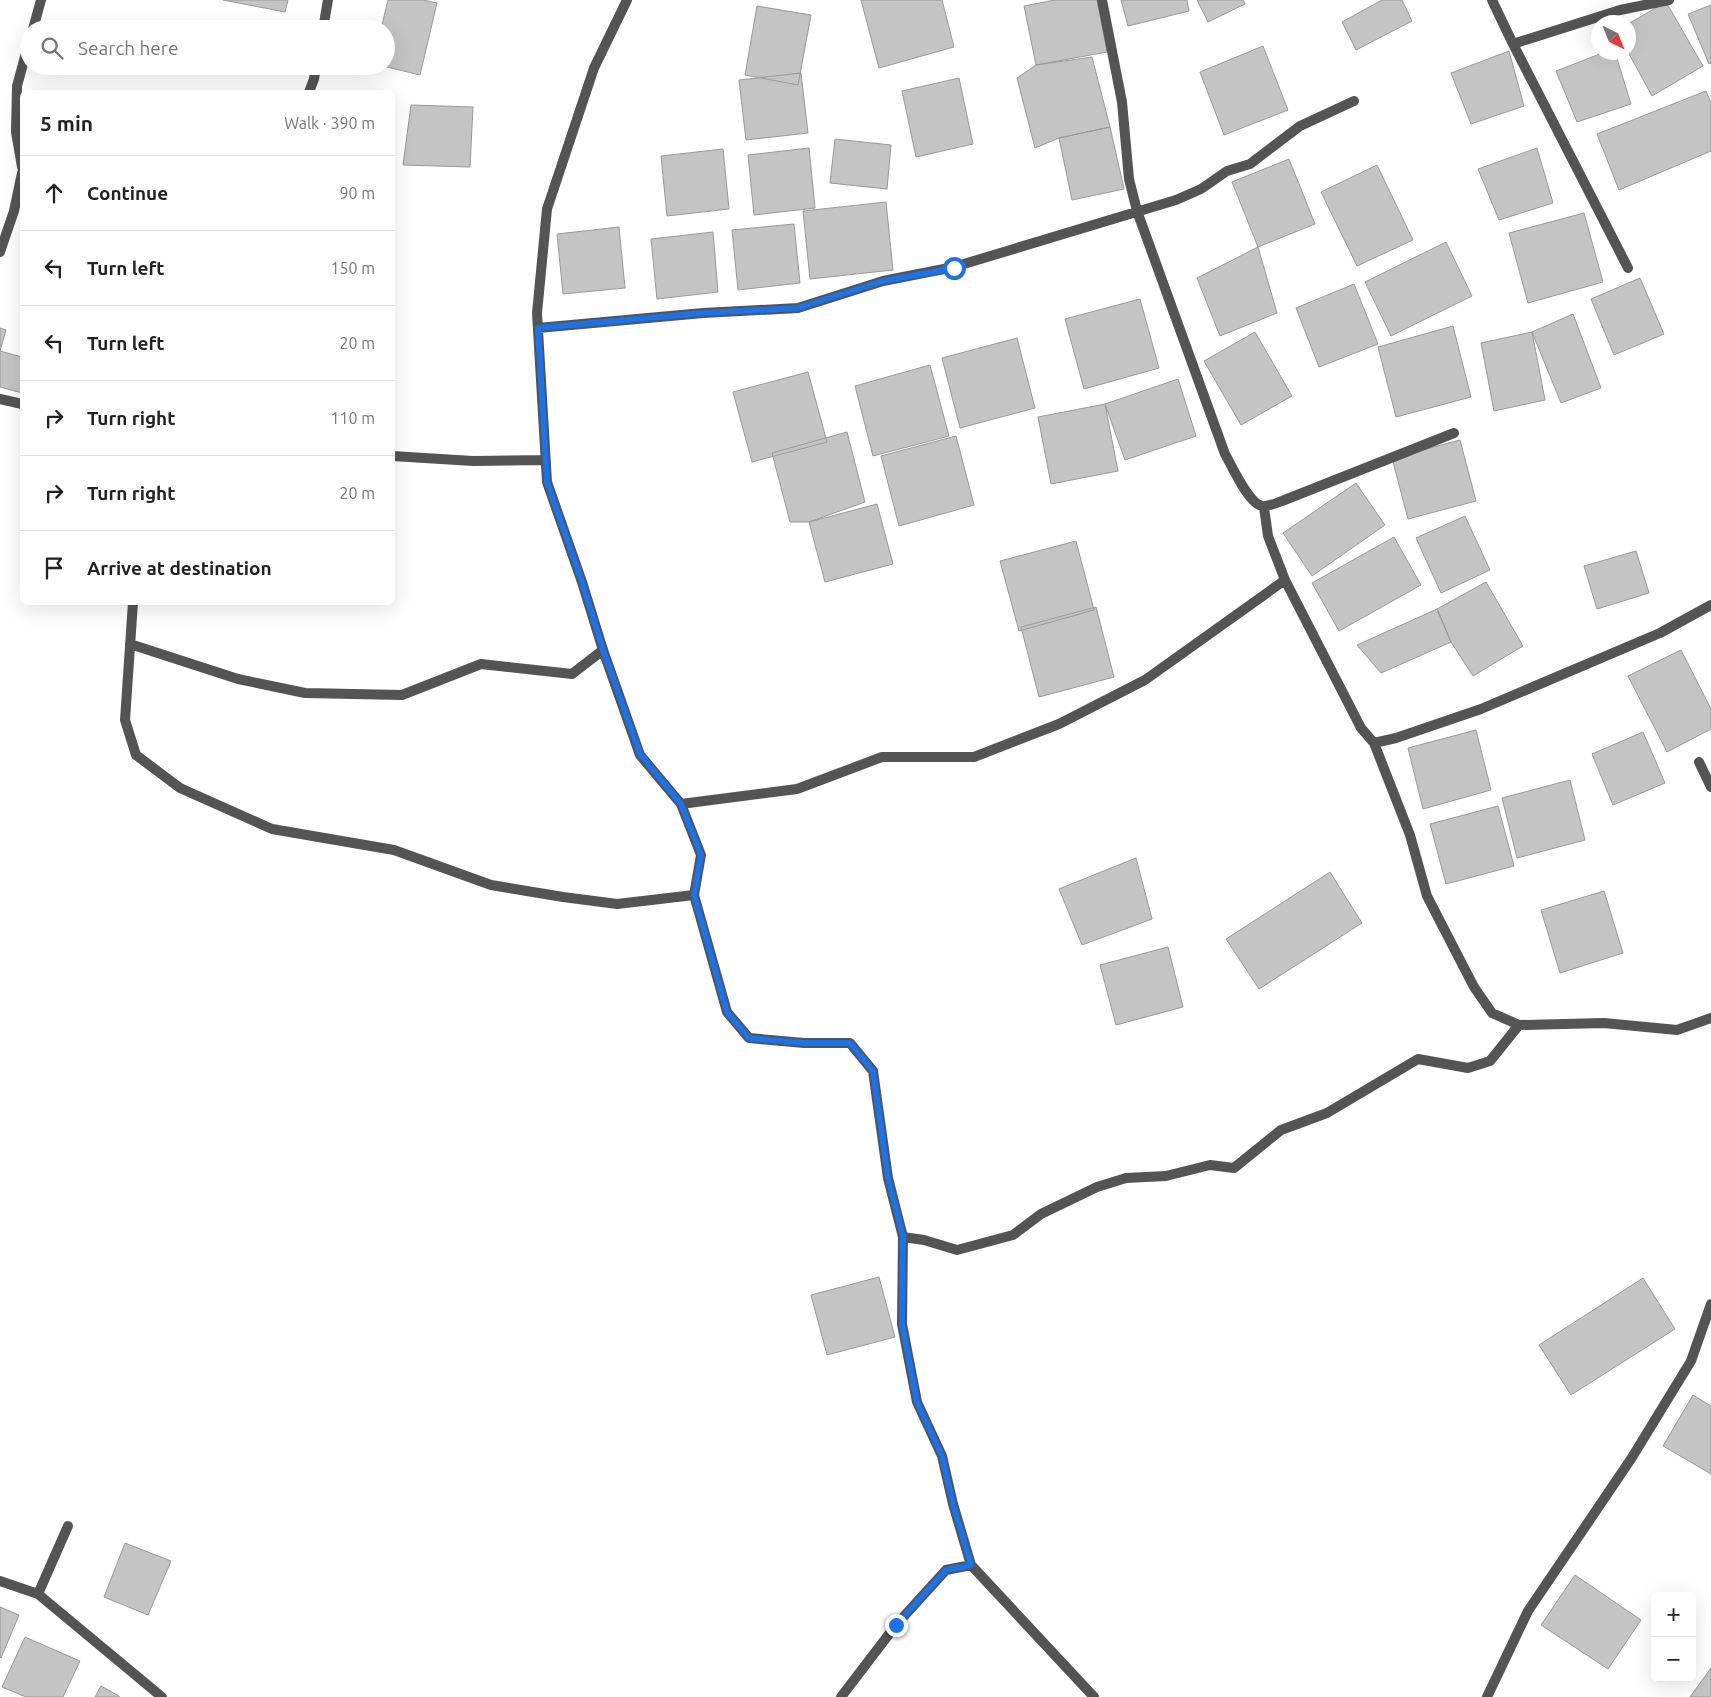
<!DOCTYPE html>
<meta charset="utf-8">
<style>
body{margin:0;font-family:Ubuntu,sans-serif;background:#f6f6f6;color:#202124}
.controls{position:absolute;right:15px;bottom:15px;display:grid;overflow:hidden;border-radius:8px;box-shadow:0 5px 20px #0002}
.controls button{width:45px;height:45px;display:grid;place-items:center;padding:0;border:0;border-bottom:1px solid #e0e0e0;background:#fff;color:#202124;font:25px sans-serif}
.compass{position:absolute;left:1591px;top:15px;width:45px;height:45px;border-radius:50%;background:#fff;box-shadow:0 5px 20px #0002;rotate:137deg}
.stop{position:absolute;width:15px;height:15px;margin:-11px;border:4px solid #1a73e8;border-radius:50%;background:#fff}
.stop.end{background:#1a73e8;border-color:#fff;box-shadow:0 1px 5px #0008}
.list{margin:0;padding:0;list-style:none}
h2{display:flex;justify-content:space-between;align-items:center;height:65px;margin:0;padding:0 20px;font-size:21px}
h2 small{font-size:16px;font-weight:400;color:#757577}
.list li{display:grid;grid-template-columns:32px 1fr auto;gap:15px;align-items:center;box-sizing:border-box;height:75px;padding:0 20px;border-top:1px solid #e0e0e0}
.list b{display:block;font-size:19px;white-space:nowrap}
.list em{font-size:16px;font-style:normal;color:#757577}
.icon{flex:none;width:28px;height:28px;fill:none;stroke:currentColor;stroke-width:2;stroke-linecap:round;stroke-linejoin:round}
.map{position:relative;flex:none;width:1711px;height:1697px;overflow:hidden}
.search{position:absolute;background:#fff;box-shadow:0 5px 20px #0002;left:20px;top:20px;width:375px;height:55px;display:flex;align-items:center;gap:12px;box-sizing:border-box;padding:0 18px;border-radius:28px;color:#757577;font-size:19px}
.panel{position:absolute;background:#fff;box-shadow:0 5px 20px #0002;left:20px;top:90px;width:375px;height:515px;border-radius:8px}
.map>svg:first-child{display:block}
.building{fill:#c4c4c4;stroke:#989898}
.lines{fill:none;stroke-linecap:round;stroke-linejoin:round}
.street{stroke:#545454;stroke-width:10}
.route{stroke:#1a73e8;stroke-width:6}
</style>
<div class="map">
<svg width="1711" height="1697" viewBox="0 0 1711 1697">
<rect width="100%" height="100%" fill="#fff"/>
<!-- building -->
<path class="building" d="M223 0H288L285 12Z
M388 0H423L437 3 420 75 383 66H386V29H381Z
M861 0H942L954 47 879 68Z
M1055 0H1097L1107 52 1036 65 1024 6Z
M1121 0H1187L1189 11 1128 26Z
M1197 0H1243L1245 4 1208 22Z
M1382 0H1402L1412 21 1356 50 1342 22Z
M1666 2 1703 66 1652 96 1628 52V24Z
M1711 5V63L1709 64 1688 14Z
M757 6 811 15 798 85 745 75Z
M1263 46 1288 110 1224 135 1200 72Z
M1509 51 1524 106 1471 124 1451 73Z
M1605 52H1615L1631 104 1577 122 1556 71Z
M1092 57 1110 127 1059 138 1035 148 1017 78 1036 65Z
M801 73 808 133 746 140 739 80Z
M959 78 973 144 916 157 902 91Z
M1706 91 1711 103V151L1619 190 1597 134Z
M411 105 473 107 470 167 403 165Z
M1110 127 1124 189 1072 200 1059 138Z
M835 139 891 145 887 189 830 183Z
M809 148 815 208 754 215 748 155Z
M1537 148 1553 203 1499 220 1478 169Z
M723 149 729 209 667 216 661 156Z
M1289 159 1315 224 1258 247 1232 182Z
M1377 165 1413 240 1357 266 1321 192Z
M886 202 893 270 810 279 803 211Z
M1584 213 1603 282 1528 303 1509 233Z
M794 224 800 283 738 290 732 230Z
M619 227 625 288 563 294 557 234Z
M713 232 718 292 657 299 651 239Z
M1446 242 1472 296 1391 336 1365 282Z
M1258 247 1277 313 1220 336 1197 278Z
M1640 278 1664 334 1614 355 1591 299Z
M1354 284 1378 344 1319 367 1296 308Z
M1140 299 1159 368 1084 389 1065 319Z
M1573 314 1601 388 1561 403 1532 332Z
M1453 326 1471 397 1396 417 1378 347Z
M0 328 6 330 0 351 22 357V393L0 387Z
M1255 332 1292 396 1241 425 1204 361Z
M1532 332 1545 400 1494 411 1481 343Z
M1017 338 1035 408 960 428 942 358Z
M930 365 949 436 873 456 855 386Z
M808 372 827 442 752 462 733 392Z
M1178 379 1196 436 1125 460 1105 404Z
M1105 404 1118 471 1051 484 1038 417Z
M847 432 865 502 809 522H790L772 453Z
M956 436 974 505 899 526 881 456Z
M1460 440 1476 501 1408 519 1392 458Z
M1356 483 1385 525 1312 576 1283 533Z
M877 504 893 564 825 582 809 522Z
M1465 516 1490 570 1441 593 1416 538Z
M1394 537 1421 585 1339 631 1312 583Z
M1076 541 1094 610 1019 631 1000 561Z
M1636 551 1649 593 1597 609 1584 566Z
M1486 582 1523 646 1473 676 1451 642 1437 609Z
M1096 607 1114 677 1039 697 1021 627Z
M1437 609 1451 642 1381 673 1357 645Z
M1681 650 1711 709V729L1667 752 1628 676Z
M1476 730 1491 790 1423 809 1408 748Z
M1643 732 1665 783 1613 805 1592 754Z
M1570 780 1585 840 1517 858 1502 798Z
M1498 806 1514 866 1446 884 1430 824Z
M1136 858 1152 919 1082 945 1059 889Z
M1330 872 1362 923 1259 989 1226 939Z
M1604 891 1623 953 1560 973 1541 910Z
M1168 947 1183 1007 1116 1025 1100 965Z
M879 1277 895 1337 827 1355 811 1295Z
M1643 1278 1675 1329 1571 1395 1539 1345Z
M1693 1395 1711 1406V1474L1663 1446Z
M125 1543 171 1561 148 1615 104 1597Z
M1575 1575 1641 1620 1608 1669 1541 1625Z
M0 1607 19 1615 1 1658 0 1657Z
M25 1637 80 1661 63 1697H26L2 1687Z
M1711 1668V1697H1690Z
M101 1686 119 1696V1697H95Z"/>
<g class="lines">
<!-- street -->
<path class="street" d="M627 0 594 68 547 209 537 313 547 482 582 582 603 650 640 755 681 804 701 855 694 895 727 1012 749 1038 804 1043H850L873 1071 888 1178 903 1237 924 1240 957 1250 1013 1235 1041 1214 1097 1187 1126 1178 1166 1176 1210 1165 1234 1168 1281 1130 1327 1113 1418 1059 1468 1068 1490 1061 1519 1025
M1102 0 1122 102 1129 179 1137 211 1225 454C1232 466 1248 503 1262 506 1268 507 1276 503 1282 501L1454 433
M1492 0 1513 44 1628 268
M33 29 41 0
M323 29 328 0
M1513 44 1620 10 1669 0
M309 92 314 79 316 66
M22 167 16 132 17 86 29 42
M0 252 14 211 22 173
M538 328 703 313 798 308 883 281 954 267 1176 200 1201 189 1227 171 1250 164 1300 126 1354 101
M0 399 22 404
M392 456 473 461 545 460
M1264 507 1268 536 1285 580 1361 728 1374 743 1396 738 1481 709 1660 633 1711 605
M133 602 125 720 136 755 180 788 272 829 394 850 491 885 563 897 617 904 694 895
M130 644 238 679 305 693 402 695 481 664 572 674 603 650
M1374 743 1410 835 1427 896 1474 987 1492 1013 1519 1025 1604 1023 1677 1030 1711 1018
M1699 762 1711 787
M681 804 797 789 882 757H974L1059 724 1145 680 1285 580
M903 1237 902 1324 917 1402 942 1456 953 1504 971 1565 1094 1697
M68 1526 38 1594 162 1697
M0 1581 38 1594
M841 1697 896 1625 946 1570 971 1565
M1487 1697 1528 1611 1631 1459 1691 1361 1711 1304"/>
</g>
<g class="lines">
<!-- route -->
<path class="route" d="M896 1625 946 1570 971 1565 953 1504 942 1456 917 1402 902 1324 903 1236 888 1178 873 1071 850 1043H804L749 1038 727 1012 694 895 701 855 681 804 640 754 603 650 582 582 547 482 538 328 703 313 798 308 883 281 954 268"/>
</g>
</svg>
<div class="controls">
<button>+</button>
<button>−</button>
</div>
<svg class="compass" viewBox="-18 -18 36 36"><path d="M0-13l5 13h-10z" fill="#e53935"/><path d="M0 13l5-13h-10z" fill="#757577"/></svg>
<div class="stop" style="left:954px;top:268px"></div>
<div class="stop end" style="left:896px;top:1625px"></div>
<div class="search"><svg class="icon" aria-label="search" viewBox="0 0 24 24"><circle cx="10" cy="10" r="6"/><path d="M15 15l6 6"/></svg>Search here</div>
<section class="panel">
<h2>5 min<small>Walk · 390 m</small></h2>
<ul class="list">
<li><svg class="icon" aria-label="ahead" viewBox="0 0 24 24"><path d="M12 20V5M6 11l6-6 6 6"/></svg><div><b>Continue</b></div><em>90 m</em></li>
<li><svg class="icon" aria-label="left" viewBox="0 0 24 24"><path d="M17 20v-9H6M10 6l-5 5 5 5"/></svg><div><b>Turn left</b></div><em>150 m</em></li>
<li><svg class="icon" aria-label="left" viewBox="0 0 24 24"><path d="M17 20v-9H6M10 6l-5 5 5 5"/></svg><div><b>Turn left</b></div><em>20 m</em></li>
<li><svg class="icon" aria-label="right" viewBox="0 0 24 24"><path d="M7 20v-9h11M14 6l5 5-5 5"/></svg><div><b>Turn right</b></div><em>110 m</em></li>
<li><svg class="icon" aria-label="right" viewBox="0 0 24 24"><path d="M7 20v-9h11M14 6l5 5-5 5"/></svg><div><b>Turn right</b></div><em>20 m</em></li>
<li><svg class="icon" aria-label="arrive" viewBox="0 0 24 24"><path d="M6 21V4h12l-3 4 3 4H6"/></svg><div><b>Arrive at destination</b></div></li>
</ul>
</section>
</div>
